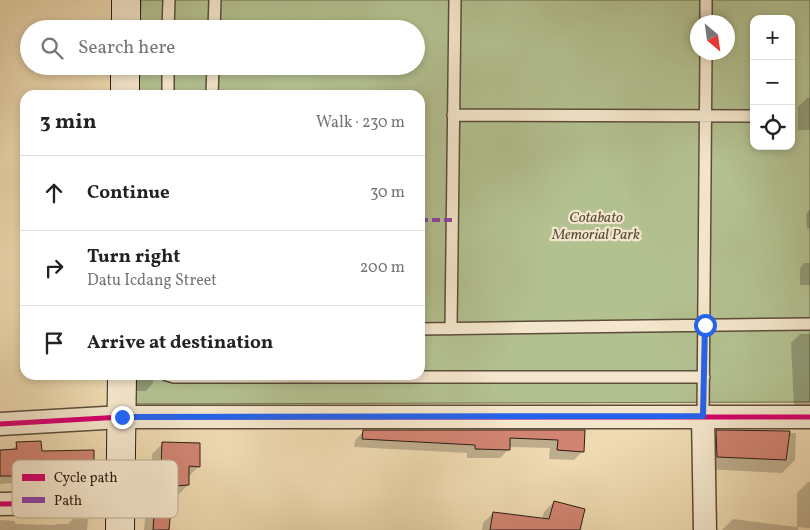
<!DOCTYPE html>
<meta charset="utf-8">
<style>
body{margin:0;font-family:Vollkorn,serif;background:#f2f2f2;color:#222}
.controls{position:absolute;right:15px;top:15px;display:grid;overflow:hidden;border-radius:10px;box-shadow:0 2px 8px #0003}
.controls button{width:45px;height:45px;display:grid;place-items:center;padding:0;border:0;border-bottom:1px solid #e0e0e0;background:#fff;color:#222;font:25px sans-serif}
.compass{position:absolute;left:690px;top:15px;width:45px;height:45px;border-radius:50%;background:#fff;box-shadow:0 2px 8px #0003;rotate:151deg}
.stop{position:absolute;width:15px;height:15px;margin:-11px;border:4px solid #2563eb;border-radius:50%;background:#fff}
.stop.end{background:#2563eb;border-color:#fff;box-shadow:0 1px 5px #0008}
.list{margin:0;padding:0;list-style:none}
h2{display:flex;justify-content:space-between;align-items:center;height:65px;margin:0;padding:0 20px;font-size:21px}
h2 small{font-size:16px;font-weight:400;color:#767676}
.list li{display:grid;grid-template-columns:32px 1fr auto;gap:15px;align-items:center;box-sizing:border-box;height:75px;padding:0 20px;border-top:1px solid #e0e0e0}
.list b{display:block;font-size:19px;white-space:nowrap}
.list p{margin:0;font-size:16px;white-space:nowrap;color:#767676}
.list em{font-size:16px;font-style:normal;color:#767676}
.icon{flex:none;width:28px;height:28px;fill:none;stroke:currentColor;stroke-width:2;stroke-linecap:round;stroke-linejoin:round}
.map{position:relative;flex:none;width:810px;height:530px;overflow:hidden}
.search{position:absolute;background:#fff;box-shadow:0 2px 8px #0003;left:20px;top:20px;width:405px;height:55px;display:flex;align-items:center;gap:12px;box-sizing:border-box;padding:0 18px;border-radius:28px;color:#767676;font-size:19px}
.panel{position:absolute;background:#fff;box-shadow:0 2px 8px #0003;left:20px;top:90px;width:405px;height:290px;border-radius:15px}
.map>svg:first-child{display:block}
.green{fill:#b3c090;stroke:#706f51;fill-rule:evenodd}
.shadow{fill:#0003}
.building{fill:#d18472;stroke:#2c1e12}
.lines{fill:none;stroke-linecap:round;stroke-linejoin:round}
.lane-casing{stroke:#5c4d3a;stroke-width:14}
.street-casing{stroke:#5c4d3a;stroke-width:25}
.secondary-casing{stroke:#2c1e12;stroke-width:30}
.lane{stroke:#f4e6cc;stroke-width:11}
.street{stroke:#f4e6cc;stroke-width:22}
.secondary{stroke:#f4e6cc;stroke-width:28}
.quiet{stroke:#8e44ad;stroke-width:4;stroke-dasharray:8 4;stroke-linecap:butt}
.cycleway-casing{stroke:#f4e6cc;stroke-width:8}
.cycleway{stroke:#d6006c;stroke-width:5}
.route{stroke:#2563eb;stroke-width:6}
.labels{text-anchor:middle;dominant-baseline:central;stroke-width:4.5;stroke-linejoin:round;paint-order:stroke}
.park-label{font-size:15px;font-style:italic;fill:#544f38;stroke:#f4e6cc}
.key{fill:#f4e6cc;stroke:#b8aa94;stroke-width:1}
.key-label{font-size:14px;fill:#2c1e12}
</style>
<div class="map">
<svg width="810" height="530" viewBox="0 0 810 530">
<rect width="100%" height="100%" fill="#eed9b0"/>
<filter id="stains"><feTurbulence type="fractalNoise" baseFrequency=".004" numOctaves="4"/><feColorMatrix values="0 0 0 0 .2 0 0 0 0 .09 0 0 0 0 .02 0 0 0 .5 -.17"/></filter>
<radialGradient id="worn" r=".72"><stop offset=".6" stop-color="#630" stop-opacity="0"/><stop offset="1" stop-color="#630" stop-opacity=".3"/></radialGradient>
<!-- green -->
<path class="green" d="M141 0H810V402L132 404 133 375H420V95H139L140 66H416V29H140ZM754 19H791V146H754ZM698 22H728V52H698Z"/>
<!-- shadow -->
<path class="shadow" d="M807 98H810V130H798V107Z
M810 209V228L807 229 806 214Z
M804 263H810V285H800V268Z
M800 334H810V407L794 408 791 343Z
M128 375H153V383L146 391H130Z
M364 431H584L582 452 574 460 549 459 550 448 509 447V449L500 458H467V453L354 447 355 440Z
M717 431 796 433 795 460 782 473 704 469V444Z
M17 444 40 452 93 482 85 490 39 491 36 494 13 496 12 483 0 484V451H10Z
M162 444 199 466 188 477V485L178 495H171L168 530H144L147 496H138V480L148 469H152V454Z
M808 482H810V528L798 527V530H722L733 519 797 527V493Z
M554 502 578 530H482L483 523 493 513 542 519 544 512Z
M73 519H88L87 530H0V520L15 521V524L55 525 56 524H68Z"/>
<!-- building -->
<path class="building" d="M363 430H585L584 452 557 450 558 440 510 438V450L475 449V445L362 439Z
M716 430 790 431 786 460 717 457Z
M41 441 42 451 94 450V483L46 484V487L20 488 19 476H0V450L17 449 16 442Z
M162 442 200 443V467L189 466V485L173 486 169 530H153L156 486 148 487 147 468H161Z
M554 501 585 509 580 530H490L493 512 549 519Z"/>
<g class="lines">
<!-- lane casing -->
<g class="lane-casing">
<path id="lane" d="M706 22V0
M168 29 169 0
M214 29 215 0
M168 95V66
M212 95 213 66
M453 115 754 116
M420 329 810 324
M451 329 455 0
M167 375 174 377H704
M703 416 706 52"/>
</g>
<!-- street casing -->
<g class="street-casing">
<path id="street" d="M703 416 705 530
M0 424 122 417H810
M0 504 121 502"/>
</g>
<!-- secondary casing -->
<g class="secondary-casing">
<path id="secondary" d="M126 29V0
M125 95V66
M120 530 122 375"/>
</g>
<!-- lane -->
<use href="#lane" class="lane"/>
<!-- street -->
<use href="#street" class="street"/>
<!-- secondary -->
<use href="#secondary" class="secondary"/>
<!-- quiet -->
<path class="quiet" d="M420 220H452"/>
<!-- cycleway casing -->
<g class="cycleway-casing">
<path id="cycleway" d="M0 424 122 417H810
M0 504 121 502"/>
</g>
<!-- cycleway -->
<use href="#cycleway" class="cycleway"/>
</g>
<g class="lines">
<!-- route -->
<path class="route" d="M122 417 703 416 705 325"/>
</g>
<g class="labels">
<!-- park labels -->
<g class="park-label">
<text x="596" y="218">Cotabato<tspan x="596" dy="17">Memorial Park</tspan></text>
</g>
</g>
<!-- legend -->
<rect x="12" y="460" width="166" height="58" rx="8" class="key"/>
<rect x="22" y="474" width="23" height="7" fill="#d6006c"/>
<rect x="22" y="497" width="23" height="6" fill="#8e44ad"/>
<g class="key-label">
<text x="54" y="482">Cycle path</text>
<text x="54" y="505">Path</text>
</g>
<rect width="100%" height="100%" filter="url(#stains)"/>
<rect width="100%" height="100%" fill="url(#worn)"/>
</svg>
<div class="controls">
<button>+</button>
<button>−</button>
<button><svg class="icon" aria-label="locate" viewBox="0 0 24 24"><circle cx="12" cy="12" r="6"/><path d="M12 2v4M12 18v4M2 12h4M18 12h4"/></svg></button>
</div>
<svg class="compass" viewBox="-18 -18 36 36"><path d="M0-13l5 13h-10z" fill="#e53935"/><path d="M0 13l5-13h-10z" fill="#767676"/></svg>
<div class="stop" style="left:705px;top:325px"></div>
<div class="stop end" style="left:122px;top:417px"></div>
<div class="search"><svg class="icon" aria-label="search" viewBox="0 0 24 24"><circle cx="10" cy="10" r="6"/><path d="M15 15l6 6"/></svg>Search here</div>
<section class="panel">
<h2>3 min<small>Walk · 230 m</small></h2>
<ul class="list">
<li><svg class="icon" aria-label="ahead" viewBox="0 0 24 24"><path d="M12 20V5M6 11l6-6 6 6"/></svg><div><b>Continue</b></div><em>30 m</em></li>
<li><svg class="icon" aria-label="right" viewBox="0 0 24 24"><path d="M7 20v-9h11M14 6l5 5-5 5"/></svg><div><b>Turn right</b><p>Datu Icdang Street</p></div><em>200 m</em></li>
<li><svg class="icon" aria-label="arrive" viewBox="0 0 24 24"><path d="M6 21V4h12l-3 4 3 4H6"/></svg><div><b>Arrive at destination</b></div></li>
</ul>
</section>
</div>
